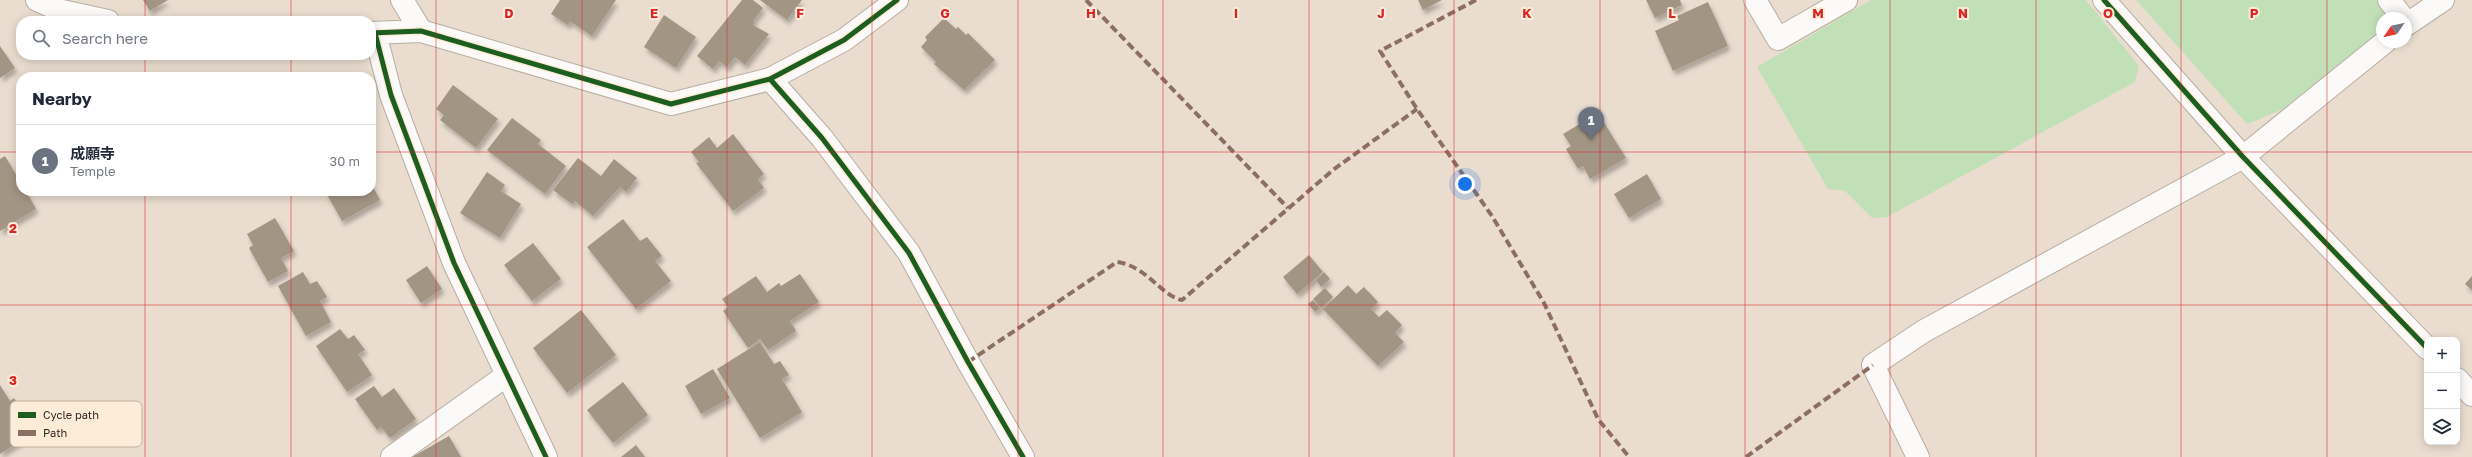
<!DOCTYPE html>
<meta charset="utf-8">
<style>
body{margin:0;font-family:"Golos Text","Noto Sans JP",sans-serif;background:#f2f2f3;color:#1f2937}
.controls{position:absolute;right:12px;bottom:12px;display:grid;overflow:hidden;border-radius:8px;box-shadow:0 2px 10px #0003}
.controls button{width:36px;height:36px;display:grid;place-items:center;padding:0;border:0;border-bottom:1px solid #e0e1e3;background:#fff;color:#1f2937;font:20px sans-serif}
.compass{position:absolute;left:2376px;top:12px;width:36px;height:36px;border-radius:50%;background:#fff;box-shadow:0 2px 10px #0003;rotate:236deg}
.you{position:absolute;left:1465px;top:184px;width:14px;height:14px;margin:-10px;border:3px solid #fff;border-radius:50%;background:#1a73e8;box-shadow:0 0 0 6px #1a73e833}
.badge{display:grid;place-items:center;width:26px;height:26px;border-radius:50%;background:#72685d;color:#fff;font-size:13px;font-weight:700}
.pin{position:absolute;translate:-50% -33px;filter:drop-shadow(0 1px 2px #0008)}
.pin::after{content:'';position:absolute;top:21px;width:14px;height:12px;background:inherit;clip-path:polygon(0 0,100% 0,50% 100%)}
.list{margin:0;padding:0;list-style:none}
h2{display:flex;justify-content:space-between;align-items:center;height:52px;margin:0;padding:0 16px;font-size:17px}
h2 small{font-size:13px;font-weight:400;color:#747a83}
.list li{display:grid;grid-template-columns:26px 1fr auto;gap:12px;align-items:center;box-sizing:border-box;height:72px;padding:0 16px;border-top:1px solid #e0e1e3}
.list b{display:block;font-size:15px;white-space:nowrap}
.list p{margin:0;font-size:13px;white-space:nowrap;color:#747a83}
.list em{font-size:13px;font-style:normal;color:#747a83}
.icon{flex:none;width:22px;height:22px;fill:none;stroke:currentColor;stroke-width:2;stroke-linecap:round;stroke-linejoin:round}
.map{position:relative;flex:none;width:2472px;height:457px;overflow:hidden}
.search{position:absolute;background:#fff;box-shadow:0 2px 10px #0003;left:16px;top:16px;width:360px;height:44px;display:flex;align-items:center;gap:10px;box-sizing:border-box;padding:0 14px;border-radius:16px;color:#747a83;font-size:15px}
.panel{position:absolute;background:#fff;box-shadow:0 2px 10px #0003;left:16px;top:72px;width:360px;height:124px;border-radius:16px}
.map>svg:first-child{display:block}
.green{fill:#c2e0b7}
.building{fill:#a39584;filter:url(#shadow)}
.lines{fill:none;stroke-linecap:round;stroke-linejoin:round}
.minor-casing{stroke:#b7aea3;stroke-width:24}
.minor{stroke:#fcfaf8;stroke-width:22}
.quiet{stroke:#8d6e63;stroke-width:4;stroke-dasharray:8 4;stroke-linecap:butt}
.cycleway-casing{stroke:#fdecd8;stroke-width:8}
.cycleway{stroke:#1b5e20;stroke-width:5}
.grid{fill:none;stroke:#d62828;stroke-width:1;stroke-opacity:0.55}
.key{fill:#fdecd8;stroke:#c0b2a0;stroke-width:1}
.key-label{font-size:11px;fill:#31291f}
.grid-label{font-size:13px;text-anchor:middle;font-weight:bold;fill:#d62828;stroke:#fdecd8;stroke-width:4;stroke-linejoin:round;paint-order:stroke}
</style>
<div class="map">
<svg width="2472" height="457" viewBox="0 0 2472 457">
<defs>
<filter id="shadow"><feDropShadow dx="2.5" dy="4.5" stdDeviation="2" flood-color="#0004"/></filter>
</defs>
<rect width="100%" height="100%" fill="#eaddd0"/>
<!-- green -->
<path class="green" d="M1871 0H2086L2139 66 2135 82 1887 217 1872 218 1845 191 1828 189 1757 67Z
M2136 0H2380L2393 18H2382V33L2281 110 2247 124Z"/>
<!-- building -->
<path class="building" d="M143 0H168L150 11Z
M560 0H616L592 36 570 21 568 25 551 14Z
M742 0H753L763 8 753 21 755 22 753 25 769 34 745 65 735 57 727 67 719 61 713 69 697 56Z
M760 0H802L787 20Z
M1418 0H1442L1423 10Z
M1646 0H1680L1682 5 1655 18Z
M1708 2 1728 46 1673 71 1655 31 1679 20 1677 16Z
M664 15 696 37 676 68 644 47Z
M944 18 956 29 958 27 966 35 968 33 995 60 964 90 934 64 936 62 921 47 927 40 925 37Z
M0 46 15 68 0 78Z
M61 72 65 77H54Z
M453 85 498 119 476 148 440 120 444 115 436 109Z
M1598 113 1626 158 1590 179 1583 166 1578 169 1566 149 1571 146 1563 134Z
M512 118 541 140 538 144 566 166 545 194 487 150Z
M733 134 764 174 758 179 764 188 733 211 696 163 699 162 691 152 709 137 717 148Z
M5 156 21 183V191H26L36 209 0 231V159Z
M578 158 601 176 614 159 637 178 626 192 620 187 593 216 575 201 572 204 553 190Z
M487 172 505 185 501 191 521 204 500 238 460 213Z
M1647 174 1661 199 1629 218 1614 194Z
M371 183 380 200 342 221 325 191H371Z
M275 218 294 251 281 258 288 271 268 282 249 248 253 245 247 234Z
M623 219 640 241 647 237 662 256 655 261 671 281 636 309 587 247Z
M533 243 561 279 532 301 504 265Z
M1309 255 1323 272 1297 294 1283 277Z
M427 266 442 289 421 303 406 280Z
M303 272 310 284 317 281 327 297 320 301 331 322 306 336 278 286Z
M1324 272 1330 279 1321 287 1316 280Z
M800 274 819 302 790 321 796 331 768 350 760 339 748 348 723 311 728 307 722 299 756 276 767 292 779 283 781 286Z
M2472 276V290L2465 284Z
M1348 285 1356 294 1364 287 1378 302 1371 309 1379 317 1387 310 1402 325 1395 333 1404 342 1378 366 1323 309Z
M1325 288 1333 297 1321 308 1313 299Z
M1313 300 1320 308 1315 312 1308 304Z
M581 310 616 355 567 393 533 348Z
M340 329 348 339 354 335 365 350 358 354 372 375 347 392 316 346Z
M760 342 774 364 780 361 789 375 782 379 802 412 760 438 717 369Z
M713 369 730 398 701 414 685 386Z
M623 382 648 415 613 443 587 410Z
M0 385 10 401 14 398 35 432 0 454Z
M374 386 382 397 394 388 416 419 390 438 381 427 377 430 355 399Z
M449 436 461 457H412Z
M636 445 645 457H621Z"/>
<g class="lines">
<!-- minor casing -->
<g class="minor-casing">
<path id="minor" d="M37 0 62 11 108 21
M402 0 421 31
M1755 0 1778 39 1846 0
M2104 0 2243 157 2427 348
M2389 0 2403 18
M2406 25 2443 0
M371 33 421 31 671 104 770 79 844 40 897 0
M375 33 391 95 454 263 546 457
M770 79 822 138 909 253 968 362 1023 457
M2457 379 2472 395
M392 457 507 375
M1918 457 1873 365 1924 331 2243 157 2385 42"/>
</g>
<!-- minor -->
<use href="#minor" class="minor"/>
<!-- quiet -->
<path class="quiet" d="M1086 0 1288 208
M1476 0 1380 51 1417 109 1492 216 1544 303 1598 419 1629 457
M968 362 1117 262C1147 266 1161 296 1182 300L1333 170 1417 109
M1746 457 1873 365"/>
<!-- cycleway casing -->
<g class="cycleway-casing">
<path id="cycleway" d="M2104 0 2243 157 2427 348
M371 33 421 31 671 104 770 79 844 40 897 0
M375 33 391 95 454 263 546 457
M770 79 822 138 909 253 968 362 1023 457"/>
</g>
<!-- cycleway -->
<use href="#cycleway" class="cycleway"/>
</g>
<!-- grid -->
<path class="grid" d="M145 0V21M291 0V21M436 0V457M582 0V457M727 0V457M872 0V457M1018 0V457M1163 0V457M1309 0V457M1454 0V457M1600 0V457M1745 0V457M1890 0V457M2036 0V457M2181 0V457M2327 0V457M145 55V77M291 55V77M0 152H21M371 152H2472M145 191V457M291 191V457M0 305H2472"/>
<!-- legend -->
<rect x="10" y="401" width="132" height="46" rx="6" class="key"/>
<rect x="18" y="412" width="18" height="6" fill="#1b5e20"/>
<rect x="18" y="430" width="18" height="6" fill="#8d6e63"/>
<g class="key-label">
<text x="43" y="419">Cycle path</text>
<text x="43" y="437">Path</text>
</g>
<g class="grid-label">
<text x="509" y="18">D</text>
<text x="654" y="18">E</text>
<text x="800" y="18">F</text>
<text x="945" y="18">G</text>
<text x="1091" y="18">H</text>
<text x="1236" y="18">I</text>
<text x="1381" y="18">J</text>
<text x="1527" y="18">K</text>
<text x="1672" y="18">L</text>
<text x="1818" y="18">M</text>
<text x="1963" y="18">N</text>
<text x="2108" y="18">O</text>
<text x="2254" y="18">P</text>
<text x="13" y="233">2</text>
<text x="13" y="385">3</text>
</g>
</svg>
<div class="controls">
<button>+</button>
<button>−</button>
<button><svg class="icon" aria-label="layers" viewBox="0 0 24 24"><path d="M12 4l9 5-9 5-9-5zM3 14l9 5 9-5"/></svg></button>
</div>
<svg class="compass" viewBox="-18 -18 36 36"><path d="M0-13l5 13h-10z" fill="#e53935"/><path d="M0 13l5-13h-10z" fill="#747a83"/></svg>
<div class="you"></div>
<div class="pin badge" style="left:1591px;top:140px;background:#6b7280">1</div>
<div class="search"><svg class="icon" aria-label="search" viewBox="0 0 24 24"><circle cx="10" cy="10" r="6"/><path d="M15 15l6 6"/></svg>Search here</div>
<section class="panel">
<h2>Nearby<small></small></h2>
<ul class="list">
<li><span class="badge" style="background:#6b7280">1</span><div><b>成願寺</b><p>Temple</p></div><em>30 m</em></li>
</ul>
</section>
</div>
